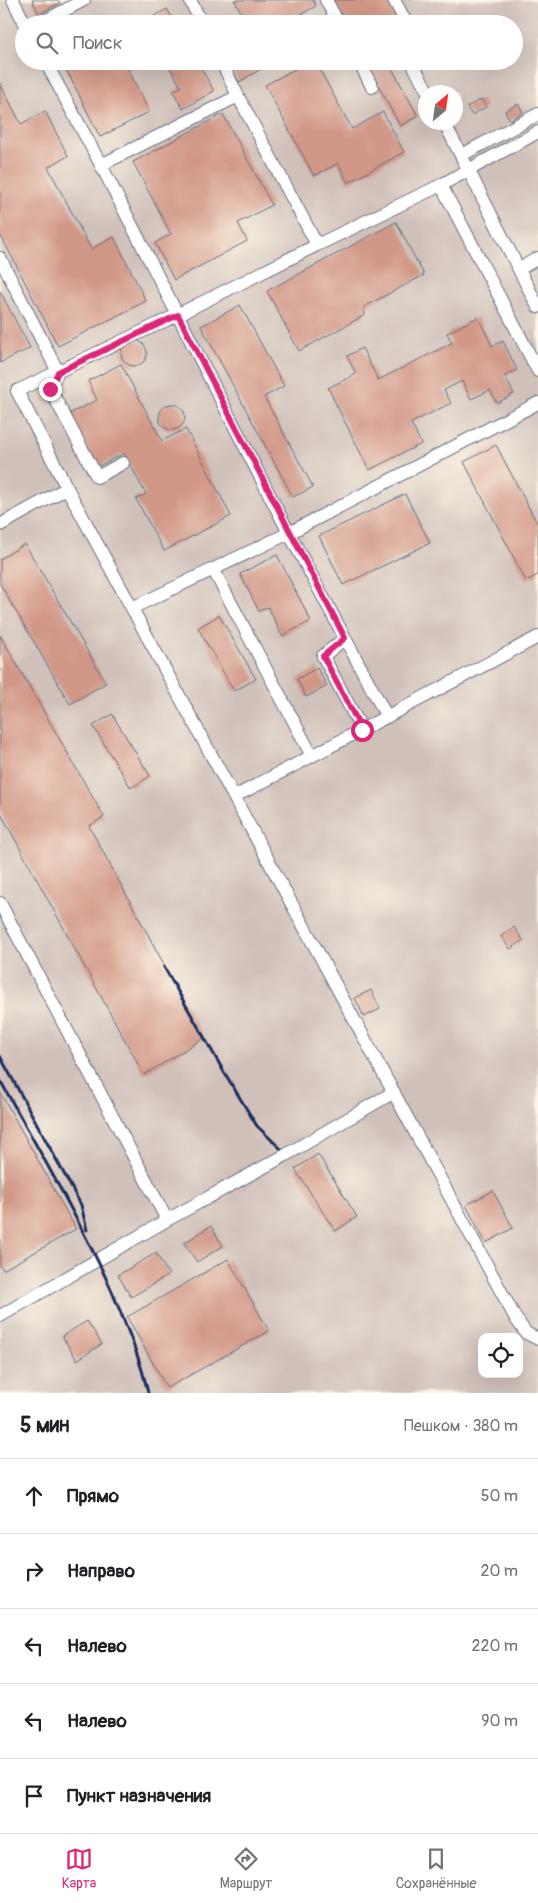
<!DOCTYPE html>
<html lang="ru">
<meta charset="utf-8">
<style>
body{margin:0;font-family:Pangolin,sans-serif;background:#f2f2f2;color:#202124}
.controls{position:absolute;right:15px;bottom:15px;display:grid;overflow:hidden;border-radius:10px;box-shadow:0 5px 20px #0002}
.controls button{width:45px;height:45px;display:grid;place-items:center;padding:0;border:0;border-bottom:1px solid #e0e0e0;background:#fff;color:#202124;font:25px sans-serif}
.compass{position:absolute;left:418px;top:85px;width:45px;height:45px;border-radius:50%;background:#fff;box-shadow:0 5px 20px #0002;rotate:29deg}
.stop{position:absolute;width:15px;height:15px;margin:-11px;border:4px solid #db2777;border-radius:50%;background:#fff}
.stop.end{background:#db2777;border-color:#fff;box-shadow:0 1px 5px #0008}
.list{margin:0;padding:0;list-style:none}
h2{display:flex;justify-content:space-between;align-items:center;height:65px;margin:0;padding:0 20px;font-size:21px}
h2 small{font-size:16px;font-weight:400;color:#757577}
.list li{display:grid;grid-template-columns:32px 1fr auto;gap:15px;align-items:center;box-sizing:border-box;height:75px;padding:0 20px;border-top:1px solid #e0e0e0}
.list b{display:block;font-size:19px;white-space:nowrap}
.list em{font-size:16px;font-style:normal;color:#757577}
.icon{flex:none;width:28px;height:28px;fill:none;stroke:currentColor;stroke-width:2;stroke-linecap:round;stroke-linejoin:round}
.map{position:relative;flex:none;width:538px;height:1393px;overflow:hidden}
.search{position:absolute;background:#fff;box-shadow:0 5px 20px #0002;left:15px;right:15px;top:15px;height:55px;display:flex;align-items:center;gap:12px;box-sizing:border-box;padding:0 18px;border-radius:28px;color:#757577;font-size:19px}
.sheet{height:440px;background:#fff}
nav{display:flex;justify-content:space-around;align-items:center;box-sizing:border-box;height:70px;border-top:1px solid #e0e0e0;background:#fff;font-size:14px;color:#757577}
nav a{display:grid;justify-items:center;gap:2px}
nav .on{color:#db2777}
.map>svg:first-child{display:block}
.industrial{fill:#cfc0ba;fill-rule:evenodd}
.building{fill:#d19787}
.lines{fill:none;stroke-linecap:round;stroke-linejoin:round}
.minor-casing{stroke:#646d7f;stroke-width:14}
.minor{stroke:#fff;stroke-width:12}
.rail{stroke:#1b2f5e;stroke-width:3}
.route{stroke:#db2777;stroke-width:6}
</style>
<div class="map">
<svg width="538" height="1393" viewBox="0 0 538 1393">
<rect width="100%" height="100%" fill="#fcf5e5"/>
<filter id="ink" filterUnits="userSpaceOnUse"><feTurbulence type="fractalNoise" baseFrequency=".02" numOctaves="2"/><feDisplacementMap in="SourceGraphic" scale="10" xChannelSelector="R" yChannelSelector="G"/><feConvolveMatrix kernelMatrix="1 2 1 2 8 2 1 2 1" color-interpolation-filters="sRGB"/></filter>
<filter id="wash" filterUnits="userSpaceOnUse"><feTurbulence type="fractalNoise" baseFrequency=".0096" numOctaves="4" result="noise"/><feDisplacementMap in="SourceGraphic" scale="20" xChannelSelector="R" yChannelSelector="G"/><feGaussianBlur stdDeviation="1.12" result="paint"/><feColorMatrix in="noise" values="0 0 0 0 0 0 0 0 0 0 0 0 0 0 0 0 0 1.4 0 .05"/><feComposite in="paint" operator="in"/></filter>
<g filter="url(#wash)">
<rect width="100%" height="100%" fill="#eddfbd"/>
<!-- industrial -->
<path class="industrial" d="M0 0H535L538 6V1393H0ZM24 24H514V61H24ZM426 92H456V122H426ZM482 1337H519V1374H482Z"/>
<g id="blocks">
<!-- building -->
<path class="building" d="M32 0H58L60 3 39 14Z
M234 0H313L316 6 284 24H245L247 22Z
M332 0H387L400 24H345Z
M167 9 176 24H140Z
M66 19 68 24H57Z
M62 61H124L149 112 100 137Z
M166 61H197L214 91 183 109 173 91 181 87Z
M227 61H275L239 82Z
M310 61H315L352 129 383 112 404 152 348 183 338 163 314 176 265 85Z
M365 61H388L418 116 400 126Z
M0 83 21 124 45 111 68 156 48 167 91 249 114 237 146 301 58 346 0 234Z
M482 99 486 107 472 115 467 107Z
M518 104 523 112 510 120 505 111Z
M223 114 272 205 238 223 247 241 174 280 155 243 171 234 133 162Z
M396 222 424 275 364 307 365 315 299 351 267 291Z
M0 291 30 348 0 363Z
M240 305 284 386 264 397 313 487 293 497 201 326Z
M478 317 492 346 503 341 517 370 505 376 514 394 497 403 490 390 471 399 462 381 444 390 451 403 411 423 421 444 369 470 328 388 356 374 347 356 362 348 378 380 452 343 447 333Z
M121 353a13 13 0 1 1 26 0a13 13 0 1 1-26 0Z
M121 364 162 441 186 429 231 516 164 551 136 499 146 494 124 453 97 467 69 414 97 400 88 381Z
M159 417a13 13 0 1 1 26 0a13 13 0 1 1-26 0Z
M496 445 538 525V575L526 581 464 462Z
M405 494 430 543 343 585 319 536Z
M25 544 106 683 70 704 0 584V559Z
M277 555 311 621 282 636 268 607 259 611 240 574Z
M219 615 256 679 234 691 198 628Z
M0 635 104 817 89 826 204 1038 144 1075 0 812Z
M317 668 327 686 306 697 297 679Z
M112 714 150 776 131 788 93 726Z
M514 927 523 940 510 949 501 936Z
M371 990 380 1009 364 1017 355 998Z
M0 1092 76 1229 3 1270 0 1265Z
M318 1154 357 1217 335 1231 295 1169Z
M493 1191 513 1228 486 1243 466 1205Z
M211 1226 223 1246 197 1262 184 1243Z
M156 1253 169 1275 131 1297 118 1275Z
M228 1259 269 1331 167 1388 127 1317Z
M87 1321 102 1344 77 1360 62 1336Z"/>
</g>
</g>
<g filter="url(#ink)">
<use href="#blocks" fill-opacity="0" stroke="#646d7f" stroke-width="1"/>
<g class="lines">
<!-- minor casing -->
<g class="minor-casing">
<path id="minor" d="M13 0 25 24
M190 0 202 24
M326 0 339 24
M394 0 407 24
M39 24 84 0
M45 61 101 165
M221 61 238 96
M359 61 372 87
M411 61 428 92
M444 122 538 307
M538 132 441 185 538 371
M462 155 538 114
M317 245 441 185
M0 258 58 372 50 389 97 477 123 463
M519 269 538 258
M67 488 17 391 177 315 317 245 238 96 101 165 289 533 538 403
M0 525 67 488 516 1319 526 1333 538 1339
M213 569 312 756
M132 608 289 533 387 717
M345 638 323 656 362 730
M234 797 538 637
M0 903 167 1220
M0 1316 167 1220 284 1156 394 1092"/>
</g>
<!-- minor -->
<use href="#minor" class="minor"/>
<!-- rail -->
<path class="rail" d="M164 967 224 1072 257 1126 281 1149
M0 1056 81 1205 87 1230
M0 1080C38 1149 78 1217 111 1289 125 1323 140 1357 148 1393"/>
</g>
</g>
<g class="lines" filter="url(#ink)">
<!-- route -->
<path class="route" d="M50 389 58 372 178 315 345 638 323 656 362 730"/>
</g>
</svg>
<div class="controls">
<button><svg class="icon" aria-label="locate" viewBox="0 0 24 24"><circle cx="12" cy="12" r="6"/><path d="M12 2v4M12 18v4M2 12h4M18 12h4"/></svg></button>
</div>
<svg class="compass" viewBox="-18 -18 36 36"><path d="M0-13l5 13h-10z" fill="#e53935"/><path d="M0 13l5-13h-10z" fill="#757577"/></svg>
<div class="stop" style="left:362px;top:730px"></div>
<div class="stop end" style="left:50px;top:389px"></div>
<div class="search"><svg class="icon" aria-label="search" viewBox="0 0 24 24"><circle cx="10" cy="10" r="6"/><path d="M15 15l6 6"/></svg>Поиск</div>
</div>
<section class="sheet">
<h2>5 мин<small>Пешком · 380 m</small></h2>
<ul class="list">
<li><svg class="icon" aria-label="ahead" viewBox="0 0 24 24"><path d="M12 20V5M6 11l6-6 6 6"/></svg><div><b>Прямо</b></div><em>50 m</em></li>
<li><svg class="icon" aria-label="right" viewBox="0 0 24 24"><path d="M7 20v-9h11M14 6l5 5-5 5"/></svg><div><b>Направо</b></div><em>20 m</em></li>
<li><svg class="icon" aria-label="left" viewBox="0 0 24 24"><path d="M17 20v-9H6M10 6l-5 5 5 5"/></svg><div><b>Налево</b></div><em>220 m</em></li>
<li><svg class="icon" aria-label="left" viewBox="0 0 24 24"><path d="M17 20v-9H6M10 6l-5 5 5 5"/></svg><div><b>Налево</b></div><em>90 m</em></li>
<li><svg class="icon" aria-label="arrive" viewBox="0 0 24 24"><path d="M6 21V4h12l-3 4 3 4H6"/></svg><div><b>Пункт назначения</b></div></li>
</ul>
</section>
<nav>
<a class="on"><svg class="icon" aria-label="map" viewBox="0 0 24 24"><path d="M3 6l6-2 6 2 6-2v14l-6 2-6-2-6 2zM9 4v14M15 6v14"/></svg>Карта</a>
<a><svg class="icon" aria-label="directions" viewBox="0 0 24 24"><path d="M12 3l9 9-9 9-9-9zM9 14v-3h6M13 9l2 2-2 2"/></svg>Маршрут</a>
<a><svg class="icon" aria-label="saved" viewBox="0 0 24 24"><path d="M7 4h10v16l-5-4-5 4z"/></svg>Сохранённые</a>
</nav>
